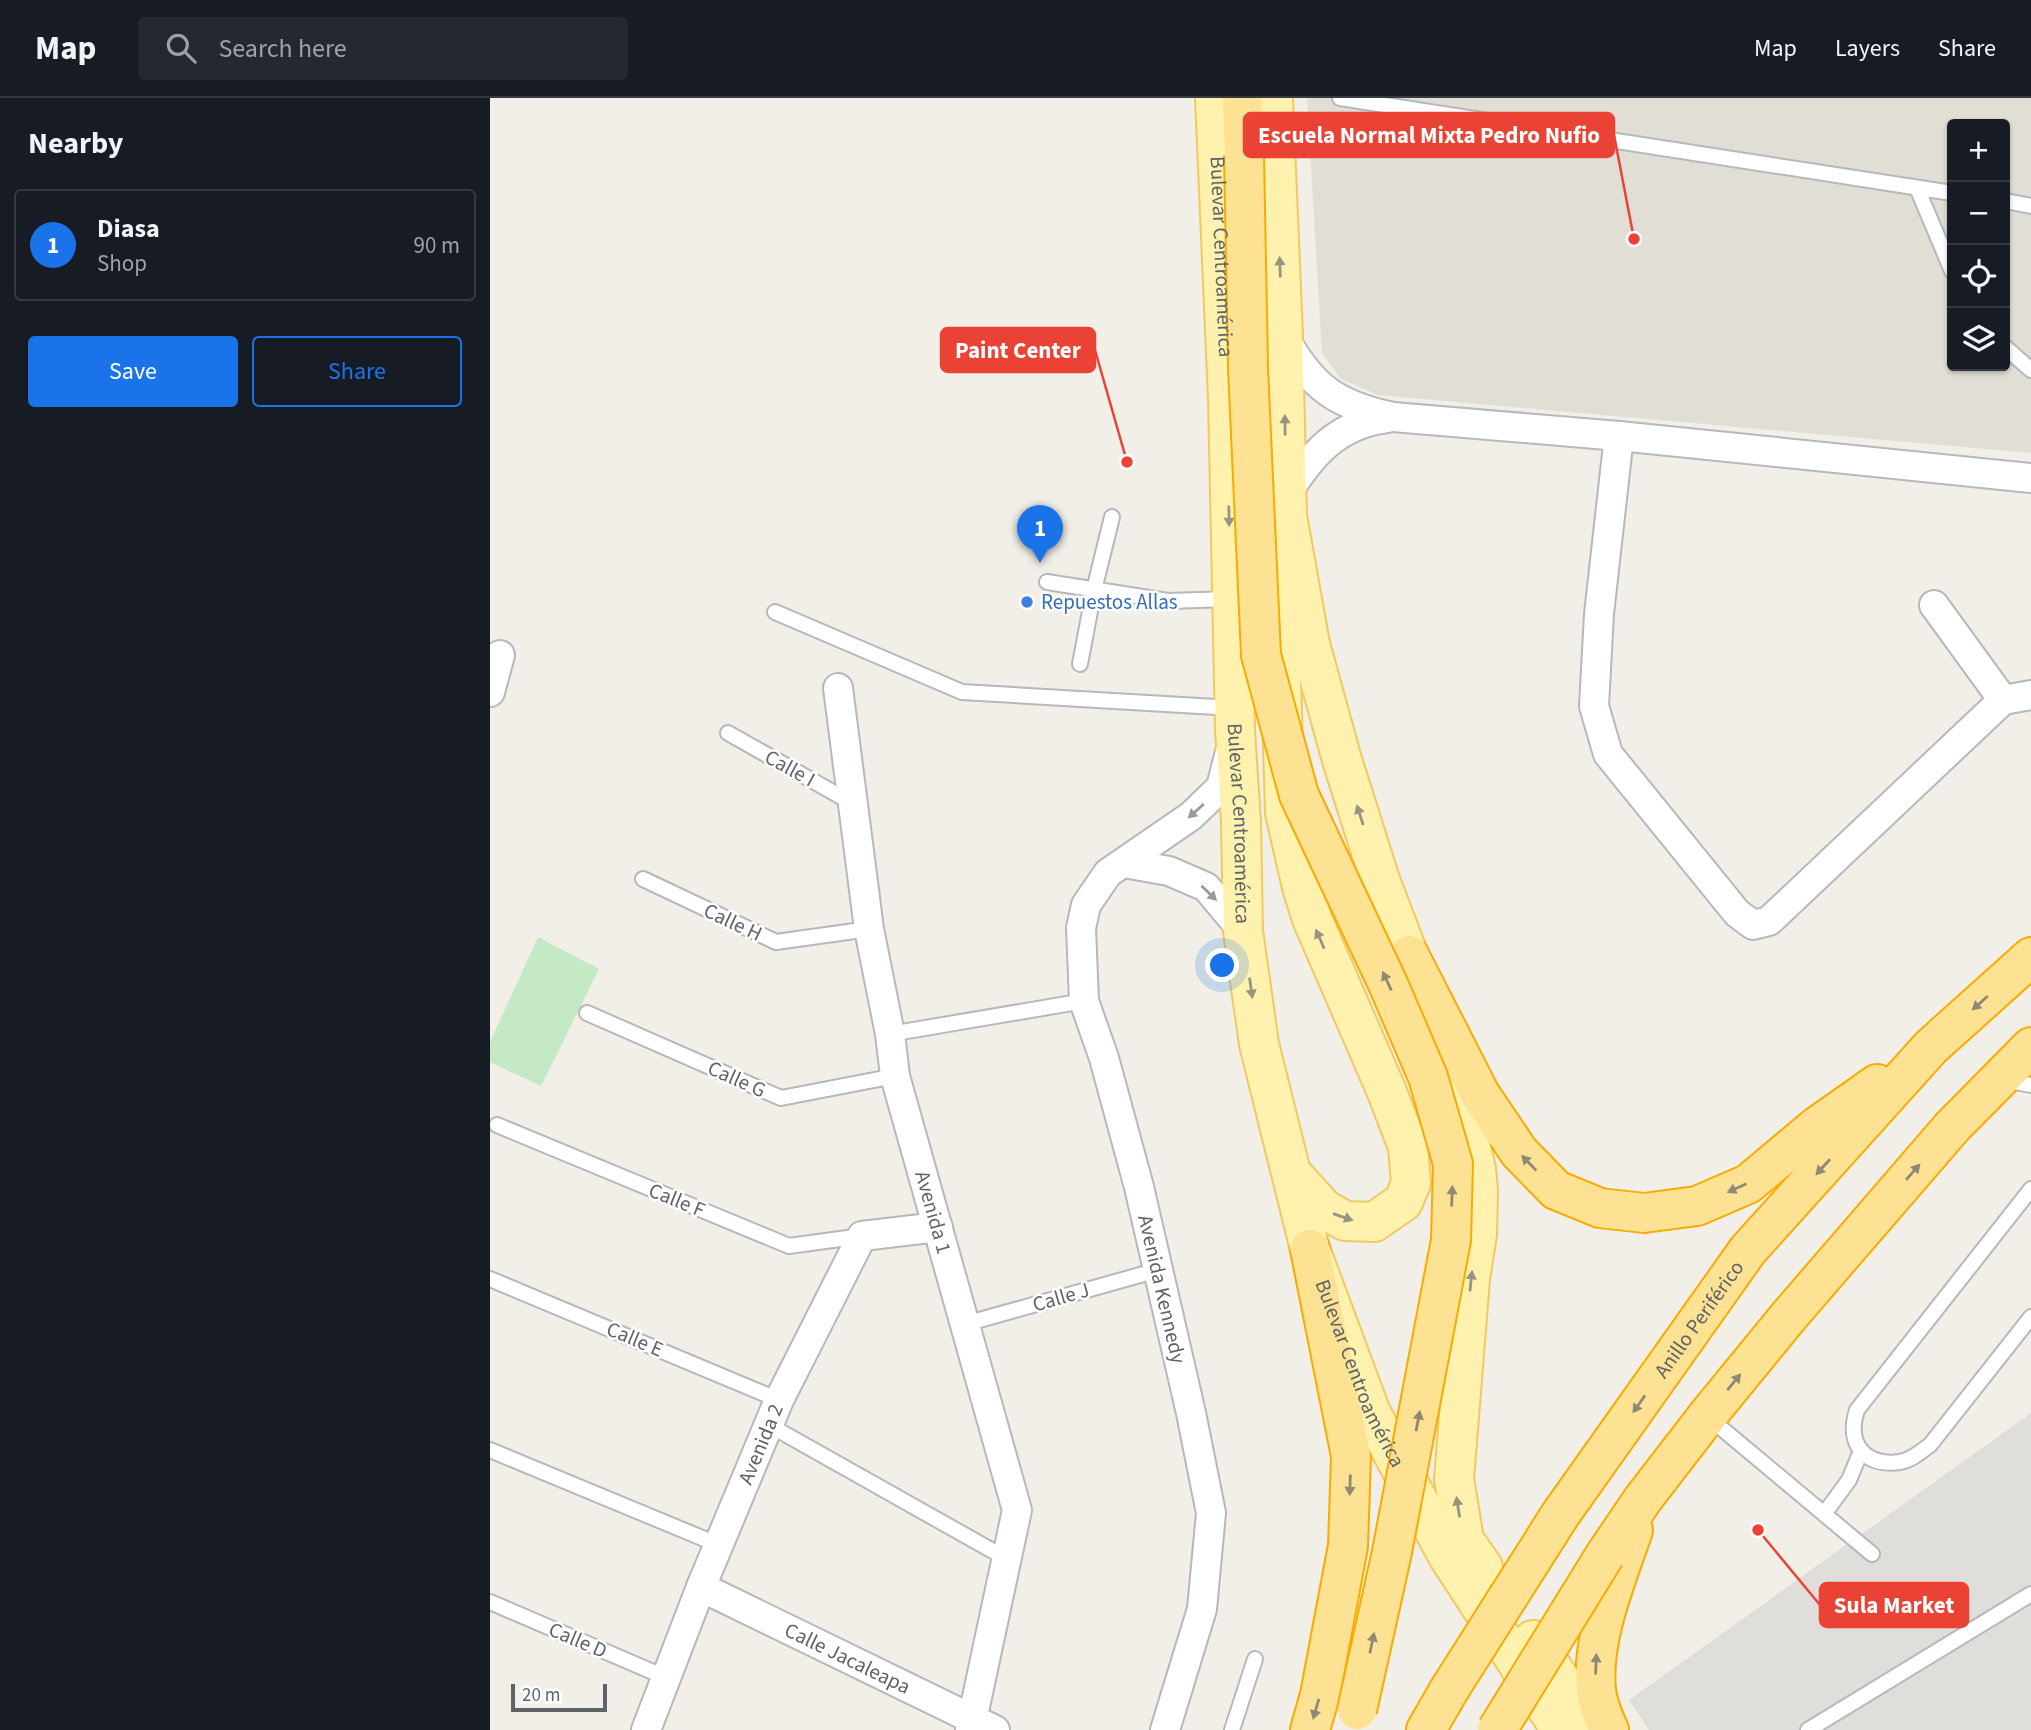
<!DOCTYPE html>
<meta charset="utf-8">
<style>
body{margin:0;font-family:"Source Sans 3",sans-serif;background:#242831;color:#f1f3f6}
.controls{position:absolute;right:21px;top:21px;display:grid;overflow:hidden;border-radius:7px;box-shadow:0 2px 5px #0004}
.controls button{width:63px;height:63px;display:grid;place-items:center;padding:0;border:0;border-bottom:2px solid #363941;background:#171b24;color:#f1f3f6;font:35px sans-serif}
.scale{position:absolute;left:21px;bottom:18px;width:96px;box-sizing:border-box;padding-left:7px;border:4px solid #5f6368;border-top:0;font-size:19px;line-height:24px;white-space:nowrap;color:#5f6368;-webkit-text-stroke:5px #fff;paint-order:stroke}
.you{position:absolute;left:733px;top:868px;width:24px;height:24px;margin:-18px;border:5px solid #fff;border-radius:50%;background:#1a73e8;box-shadow:0 0 0 10px #1a73e833}
.badge{display:grid;place-items:center;width:46px;height:46px;border-radius:50%;background:#1a73e8;color:#fff;font-size:23px;font-weight:700}
.pin{position:absolute;translate:-50% -58px;filter:drop-shadow(0 2px 4px #0008)}
.pin::after{content:'';position:absolute;top:37px;width:24px;height:21px;background:inherit;clip-path:polygon(0 0,100% 0,50% 100%)}
.list{margin:0;padding:0;list-style:none}
h2{display:flex;justify-content:space-between;align-items:center;height:91px;margin:0;padding:0 28px;font-size:30px}
h2 small{font-size:23px;font-weight:400;color:#9ea1a6}
.list li{display:grid;grid-template-columns:46px 1fr auto;gap:21px;align-items:center;box-sizing:border-box;height:112px;margin:0 14px 14px;padding:0 14px;border:2px solid #363941;border-radius:7px}
.list b{display:block;font-size:26px;white-space:nowrap}
.list p{margin:0;font-size:23px;white-space:nowrap;color:#9ea1a6}
.list em{font-size:23px;font-style:normal;color:#9ea1a6}
.actions{display:flex;gap:14px;padding:21px 28px}
.actions a{flex:1;padding:16px 0;border:2px solid #1a73e8;border-radius:7px;text-align:center;font-size:24px;color:#1a73e8}
.actions .main{background:#1a73e8;color:#fff}
.icon{flex:none;width:38px;height:38px;fill:none;stroke:currentColor;stroke-width:2;stroke-linecap:round;stroke-linejoin:round}
.map{position:relative;flex:none;width:1541px;height:1632px;overflow:hidden}
header{display:flex;align-items:center;gap:42px;box-sizing:border-box;height:98px;padding:0 35px;background:#171b24;border-bottom:2px solid #363941}
header strong{font-size:33px}
nav{display:flex;gap:38px;margin-inline-start:auto;font-size:24px}
.search{width:490px;height:63px;background:#242831;display:flex;align-items:center;gap:18px;box-sizing:border-box;padding:0 24px;border-radius:7px;color:#9ea1a6;font-size:26px}
main{display:flex}
aside{flex:1;background:#171b24}
.map>svg:first-child{display:block}
.industrial{fill:#e0deda}
.education{fill:#e1ded6;fill-rule:evenodd}
.pitch{fill:#c5e8c5}
.lines{fill:none;stroke-linecap:round;stroke-linejoin:round}
.lane-casing{stroke:#b5b8bc;stroke-width:18}
.street-casing{stroke:#b5b8bc;stroke-width:32}
.primary-casing{stroke:#f2c960;stroke-width:42}
.highway-casing{stroke:#f9ab00;stroke-width:42}
.lane{stroke:#fff;stroke-width:14}
.street{stroke:#fff;stroke-width:28}
.primary{stroke:#fff2af;stroke-width:38}
.highway{stroke:#fde293;stroke-width:38}
.highway-bridge-casing{stroke:#f9ab00;stroke-width:42;stroke-linecap:butt}
.highway-bridge{stroke:#fde293;stroke-width:38}
.oneway{fill:#979581}
.oneway2{fill:#979a9d}
.oneway3{fill:#8e8975}
.shop-dot{fill:#3f7fe0;stroke:#fff;stroke-width:2.5}
.labels{text-anchor:middle;dominant-baseline:central;stroke-width:5;stroke-linejoin:round;paint-order:stroke}
.street-label{font-size:21px;fill:#5f6368;stroke:#fff}
.shop-label{font-size:21px;fill:#366cbe;stroke:#fff;text-anchor:start}
.leader{fill:none;stroke:#ea4335;stroke-width:2.5}
.callout-dot{fill:#ea4335;stroke:#fff;stroke-width:2.5}
.callout{fill:#ea4335;stroke:#ea4335;stroke-width:2.5}
.callout-label{font-size:23px;text-anchor:middle;font-weight:bold;fill:#fff}
</style>
<header>
<strong>Map</strong>
<div class="search"><svg class="icon" aria-label="search" viewBox="0 0 24 24"><circle cx="10" cy="10" r="6"/><path d="M15 15l6 6"/></svg>Search here</div>
<nav><a>Map</a><a>Layers</a><a>Share</a></nav>
</header>
<main>
<aside>
<h2>Nearby<small></small></h2>
<ul class="list">
<li><span class="badge">1</span><div><b>Diasa</b><p>Shop</p></div><em>90 m</em></li>
</ul>
<div class="actions"><a class="main">Save</a><a>Share</a></div>
</aside>
<div class="map">
<svg width="1541" height="1632" viewBox="0 0 1541 1632">
<rect width="100%" height="100%" fill="#f1efe8"/>
<!-- industrial -->
<path class="industrial" d="M1541 1315V1632H1159L1139 1602Z"/>
<!-- education -->
<path class="education" d="M817 0H1541V355L888 297 851 281 832 255ZM1462 26H1515V268H1462Z"/>
<!-- pitch -->
<path class="pitch" d="M48 839 109 871 51 988 0 964V944Z"/>
<g class="lines">
<!-- lane casing -->
<g class="lane-casing">
<path id="lane" d="M850 0 1462 95
M1427 90 1462 173
M1515 103 1541 108
M1515 249 1541 272
M557 484 678 503 740 501
M285 514 472 594 743 610
M590 566 604 492 622 419
M238 635 362 705
M153 781 286 844 379 831
M97 915 291 1000 405 978
M400 936 594 903
M1514 982 1541 987
M7 1027 299 1148 372 1138
M1541 1091 1367 1312C1356 1345 1374 1369 1410 1364 1422 1362 1430 1354 1440 1347L1541 1219
M0 1181 289 1302
M475 1226 668 1172
M1218 1319 1382 1456
M279 1327 517 1461
M0 1352 229 1447
M1334 1416 1359 1382 1371 1353
M0 1504 177 1580
M742 1632 765 1561
M1318 1632 1541 1496"/>
</g>
<!-- street casing -->
<g class="street-casing">
<g id="street">
<path d="M793 237C821 289 846 307 903 319L1129 338 1541 380"/>
<path d="M1129 338 1109 516 1104 608 1118 656 1247 815 1263 827 1279 823 1513 602 1541 597"/>
<path d="M796 397C821 357 847 326 897 320"/>
<path d="M1444 507 1513 602"/>
<path id="s1" d="M348 590 379 831 400 936 405 978 527 1412 480 1632"/>
<path d="M0 594 10 557"/>
<path d="M634 765 679 773 716 789 753 833"/>
<path id="s2" d="M211 1489 505 1632"/>
<path id="s3" d="M156 1632 211 1489 289 1302 372 1138 448 1129"/>
<path d="M675 1632 712 1511 721 1415 701 1315 649 1089 614 960 594 903 591 830 596 807 618 775 701 718 731 689 740 654"/>
</g>
</g>
<!-- primary casing -->
<g class="primary-casing">
<g id="primary">
<path id="s4" d="M725 0 738 301 745 633 751 724 753 833 769 946 820 1151 881 1315 958 1458 1071 1632"/>
<path d="M783 0 793 237 797 418 820 546 852 662 890 782 930 887"/>
<path d="M791 479 789 509 795 715 812 789 822 821 897 994 918 1049 921 1085 913 1104 884 1124 855 1123 834 1111 804 1078"/>
<path d="M950 944 971 1005 986 1071 988 1092 987 1136 980 1181 964 1381 974 1442 993 1469"/>
<path d="M1043 1542 1105 1632"/>
</g>
</g>
<!-- highway casing -->
<g class="highway-casing">
<g id="highway">
<path d="M752 0 754 57"/>
<path d="M919 857 990 996 1029 1054 1066 1092 1110 1110 1154 1115 1207 1108 1258 1086 1326 1029 1387 986"/>
<path id="s5" d="M1070 1417 1258 1152 1441 949 1541 859"/>
<path d="M1115 1457 1153 1401 1217 1318 1298 1219 1462 1029 1541 949"/>
<path d="M820 1632 830 1597 858 1448 861 1358 820 1151"/>
<path d="M936 1632 959 1592"/>
<path d="M1119 1632C1113 1619 1107 1605 1106 1591 1101 1540 1127 1480 1143 1432"/>
</g>
</g>
<!-- lane -->
<use href="#lane" class="lane"/>
<!-- street -->
<use href="#street" class="street"/>
<!-- primary -->
<use href="#primary" class="primary"/>
<!-- highway -->
<use href="#highway" class="highway"/>
<!-- highway-bridge casing -->
<g class="highway-bridge-casing">
<path id="highway-bridge" d="M754 57 758 270 771 557 809 697 898 886 938 979 963 1066 961 1142 902 1454 867 1612
M959 1592 1070 1417
M1007 1632 1115 1457"/>
</g>
<!-- highway-bridge -->
<use href="#highway-bridge" class="highway-bridge"/>
</g>
<!-- one-way arrows -->
<defs><path id="oneway-solid" d="M-6-.8H1V-3.2L6.5 0L1 3.2V.8H-6Z" transform="scale(1.75)"/></defs>
<g class="oneway">
<use href="#oneway-solid" transform="translate(790 169) rotate(-92)"/>
<use href="#oneway-solid" transform="translate(795 327) rotate(-91)"/>
<use href="#oneway-solid" transform="translate(739 418) rotate(89)"/>
<use href="#oneway-solid" transform="translate(870 717) rotate(-108)"/>
<use href="#oneway-solid" transform="translate(830 841) rotate(-114)"/>
<use href="#oneway-solid" transform="translate(761 890) rotate(82)"/>
<use href="#oneway-solid" transform="translate(853 1119) rotate(19)"/>
<use href="#oneway-solid" transform="translate(981 1183) rotate(-84)"/>
<use href="#oneway-solid" transform="translate(968 1409) rotate(-99)"/>
</g>
<g class="oneway2">
<use href="#oneway-solid" transform="translate(706 713) rotate(138)"/>
<use href="#oneway-solid" transform="translate(719 795) rotate(44)"/>
</g>
<g class="oneway3">
<use href="#oneway-solid" transform="translate(897 883) rotate(-115)"/>
<use href="#oneway-solid" transform="translate(1490 905) rotate(138)"/>
<use href="#oneway-solid" transform="translate(1039 1065) rotate(-134)"/>
<use href="#oneway-solid" transform="translate(1333 1069) rotate(132)"/>
<use href="#oneway-solid" transform="translate(1423 1074) rotate(-49)"/>
<use href="#oneway-solid" transform="translate(1247 1090) rotate(156)"/>
<use href="#oneway-solid" transform="translate(962 1098) rotate(-88)"/>
<use href="#oneway-solid" transform="translate(1244 1284) rotate(-51)"/>
<use href="#oneway-solid" transform="translate(1149 1306) rotate(125)"/>
<use href="#oneway-solid" transform="translate(928 1323) rotate(-79)"/>
<use href="#oneway-solid" transform="translate(860 1387) rotate(92)"/>
<use href="#oneway-solid" transform="translate(882 1545) rotate(-78)"/>
<use href="#oneway-solid" transform="translate(1106 1566) rotate(-88)"/>
<use href="#oneway-solid" transform="translate(826 1611) rotate(106)"/>
</g>
<!-- markers -->
<circle class="shop-dot" cx="537" cy="504" r="7"/>
<g class="labels">
<!-- street labels -->
<g class="street-label">
<text stroke="none"><textPath href="#s4" startOffset="159">Bulevar Centroamérica</textPath></text>
<text transform="translate(300 670) rotate(29)">Calle I</text>
<text stroke="none"><textPath href="#s4" startOffset="726">Bulevar Centroamérica</textPath></text>
<text transform="translate(243 824) rotate(25)">Calle H</text>
<text transform="translate(247 981) rotate(24)">Calle G</text>
<text transform="translate(187 1102) rotate(22)">Calle F</text>
<text stroke="none"><textPath href="#s1" startOffset="534">Avenida 1</textPath></text>
<text transform="translate(672 1191) rotate(77)">Avenida Kennedy</text>
<text transform="translate(571 1199) rotate(-16)">Calle J</text>
<text stroke="none"><textPath href="#s5" startOffset="240">Anillo Periférico</textPath></text>
<text transform="translate(145 1241) rotate(23)">Calle E</text>
<text stroke="none"><textPath href="#s4" startOffset="1293">Bulevar Centroamérica</textPath></text>
<text stroke="none"><textPath href="#s3" startOffset="308">Avenida 2</textPath></text>
<text transform="translate(88 1542) rotate(23)">Calle D</text>
<text stroke="none"><textPath href="#s2" startOffset="163">Calle Jacaleapa</textPath></text>
</g>
<!-- shop labels -->
<g class="shop-label">
<text x="551" y="504">Repuestos Allas</text>
</g>
</g>
<!-- callouts -->
<path class="leader" d="M1144 141L1124 37M637 364L605 252M1268 1432L1330 1507"/>
<g class="callout-dot">
<circle cx="1144" cy="141" r="7"/>
<circle cx="637" cy="364" r="7"/>
<circle cx="1268" cy="1432" r="7"/>
</g>
<g class="callout">
<rect x="754" y="15" width="370" height="44" rx="7"/>
<rect x="451" y="230" width="154" height="44" rx="7"/>
<rect x="1330" y="1485" width="148" height="44" rx="7"/>
</g>
<g class="callout-label">
<text x="939" y="45">Escuela Normal Mixta Pedro Nufio</text>
<text x="528" y="260">Paint Center</text>
<text x="1404" y="1515">Sula Market</text>
</g>
</svg>
<div class="controls">
<button>+</button>
<button>−</button>
<button><svg class="icon" aria-label="locate" viewBox="0 0 24 24"><circle cx="12" cy="12" r="6"/><path d="M12 2v4M12 18v4M2 12h4M18 12h4"/></svg></button>
<button><svg class="icon" aria-label="layers" viewBox="0 0 24 24"><path d="M12 4l9 5-9 5-9-5zM3 14l9 5 9-5"/></svg></button>
</div>
<div class="scale">20 m</div>
<div class="you"></div>
<div class="pin badge" style="left:550px;top:465px">1</div>
</div>
</main>
